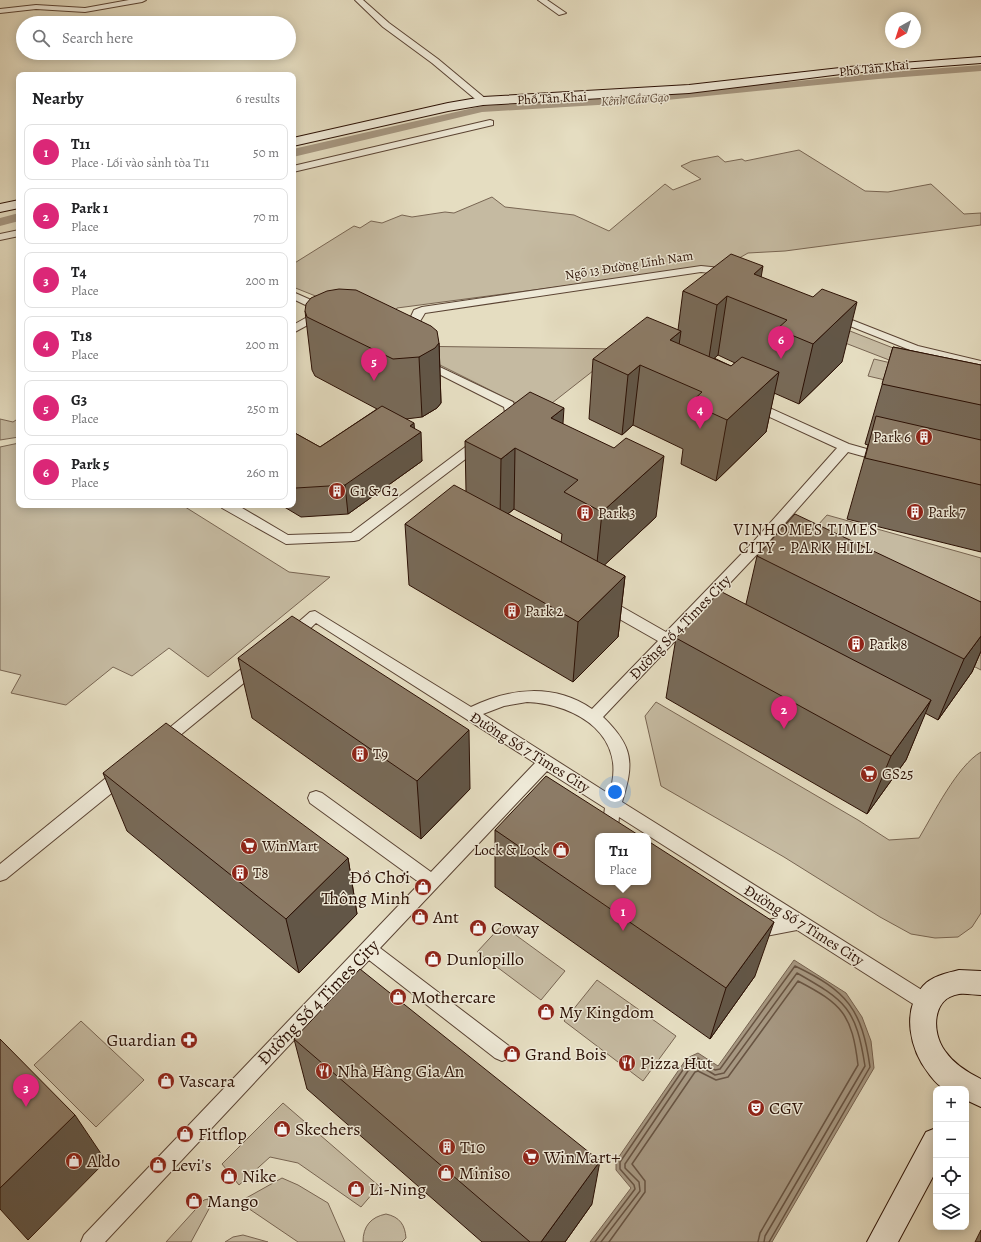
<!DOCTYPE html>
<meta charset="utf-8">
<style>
body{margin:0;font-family:Alegreya,serif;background:#f2f2f2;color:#202124}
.controls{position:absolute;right:12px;bottom:12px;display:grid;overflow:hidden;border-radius:8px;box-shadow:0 2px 10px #0003}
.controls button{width:36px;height:36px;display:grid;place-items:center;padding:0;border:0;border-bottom:1px solid #e0e0e0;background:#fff;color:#202124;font:20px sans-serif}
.compass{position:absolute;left:885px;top:12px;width:36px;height:36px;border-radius:50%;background:#fff;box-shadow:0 2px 10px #0003;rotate:219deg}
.you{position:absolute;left:615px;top:792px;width:14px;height:14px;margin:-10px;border:3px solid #fff;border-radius:50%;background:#1a73e8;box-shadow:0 0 0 6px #1a73e833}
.badge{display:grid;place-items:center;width:26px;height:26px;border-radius:50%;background:#db2777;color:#fff;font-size:13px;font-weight:700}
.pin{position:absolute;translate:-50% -33px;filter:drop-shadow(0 1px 2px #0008)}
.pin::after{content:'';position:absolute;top:21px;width:14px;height:12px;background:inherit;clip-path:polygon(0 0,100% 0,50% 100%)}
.popup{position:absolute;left:595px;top:833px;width:56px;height:52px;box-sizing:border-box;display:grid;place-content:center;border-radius:8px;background:#fff;filter:drop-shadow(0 1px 3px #0005);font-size:13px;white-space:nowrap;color:#757577}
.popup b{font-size:15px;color:#202124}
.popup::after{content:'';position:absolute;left:50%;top:100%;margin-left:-8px;border:8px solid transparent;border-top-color:#fff}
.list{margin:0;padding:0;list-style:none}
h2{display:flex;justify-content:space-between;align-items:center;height:52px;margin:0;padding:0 16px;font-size:17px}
h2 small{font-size:13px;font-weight:400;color:#757577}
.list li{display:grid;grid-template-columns:26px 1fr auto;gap:12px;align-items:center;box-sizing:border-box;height:56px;margin:0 8px 8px;padding:0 8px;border:1px solid #e0e0e0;border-radius:8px}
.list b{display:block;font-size:15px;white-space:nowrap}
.list p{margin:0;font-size:13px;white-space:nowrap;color:#757577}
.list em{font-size:13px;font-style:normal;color:#757577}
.icon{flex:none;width:22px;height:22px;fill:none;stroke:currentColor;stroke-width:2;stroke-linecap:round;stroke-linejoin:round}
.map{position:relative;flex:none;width:981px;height:1242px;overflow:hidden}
.search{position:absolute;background:#fff;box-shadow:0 2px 10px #0003;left:16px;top:16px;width:280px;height:44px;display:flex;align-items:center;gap:10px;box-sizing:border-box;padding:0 14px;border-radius:22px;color:#757577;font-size:15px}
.panel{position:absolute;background:#fff;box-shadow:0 2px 10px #0003;left:16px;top:72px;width:280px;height:436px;border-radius:8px}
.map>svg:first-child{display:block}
.green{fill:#c5baa1;stroke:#786552}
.water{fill:#a69781;stroke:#75614f}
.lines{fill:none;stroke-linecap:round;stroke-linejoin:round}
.shore{stroke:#685442;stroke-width:1.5}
.canal{fill:#a69781;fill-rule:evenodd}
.street-casing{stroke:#5a4333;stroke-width:2}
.secondary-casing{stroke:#2b1004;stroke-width:2}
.street{fill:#eee9d7;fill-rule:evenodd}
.secondary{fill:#eee9d7;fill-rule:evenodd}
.wall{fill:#786a58;stroke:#2b1004;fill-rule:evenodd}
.shaded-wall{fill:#625647;stroke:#2b1004}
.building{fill:#8c7b66;stroke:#2b1004}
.labels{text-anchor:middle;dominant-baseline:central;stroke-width:3;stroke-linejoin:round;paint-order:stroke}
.far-street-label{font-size:13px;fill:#2b1004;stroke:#eee9d7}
.far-water-label{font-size:13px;font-style:italic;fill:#624d3c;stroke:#eee9d7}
.poi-label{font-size:15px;fill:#2b1004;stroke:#eee9d7;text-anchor:start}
.street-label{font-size:15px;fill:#2b1004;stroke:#eee9d7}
.neighbourhood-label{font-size:16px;letter-spacing:1px;fill:#2b1004;stroke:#eee9d7}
.near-poi-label{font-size:18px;fill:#2b1004;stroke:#eee9d7;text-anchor:start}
.near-street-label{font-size:18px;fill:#2b1004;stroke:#eee9d7}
</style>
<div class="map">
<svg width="981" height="1242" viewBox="0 0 981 1242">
<rect width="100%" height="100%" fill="#e5ddc1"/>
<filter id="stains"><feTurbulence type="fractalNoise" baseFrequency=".005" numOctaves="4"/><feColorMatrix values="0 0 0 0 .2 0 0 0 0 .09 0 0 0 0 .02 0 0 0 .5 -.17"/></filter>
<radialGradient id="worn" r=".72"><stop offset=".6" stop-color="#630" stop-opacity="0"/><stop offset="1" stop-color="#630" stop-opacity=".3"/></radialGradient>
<!-- green -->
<path class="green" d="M799 150 865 191 888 192 931 184 964 214 981 213V225L785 251 748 253 720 269 701 268 397 308 390 318 348 309 293 287 294 279 293 264 354 226 360 228 371 221 382 223 402 215 412 217 445 212 454 213 492 197 505 207 574 215 609 231 665 184 673 190 701 179 681 166 692 161 718 156 725 162 742 159 745 161Z
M850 331 911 355 902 365 840 341Z
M402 346 621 349 538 414Z
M874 359 891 363 885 380 868 376Z
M19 418V437L0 440V419L13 422Z
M19 443V505H182L289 572 330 577 208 677 169 648 132 676 113 667 66 705 11 693 21 675 0 670V447Z
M827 515 981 558V670L780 567Z
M656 702 858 820 889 840 919 838C934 813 957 766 981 752V913L972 927 958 937 935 938 911 934 880 917 784 857 661 786 645 716Z
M502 925 565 971 541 1000 477 952Z
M597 980 676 1036 643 1081 564 1021Z
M81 1021 144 1080 96 1127 34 1065Z
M283 1103 379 1186 361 1207 298 1163 270 1157 239 1185 222 1164Z
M282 1178 298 1185 328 1203 345 1242H298L239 1202Z
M208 1199 210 1207 191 1242H166L204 1200Z
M386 1214C400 1217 405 1225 406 1238L402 1242H363C363 1226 371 1217 386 1214Z
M243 1235 268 1242H225L233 1237Z"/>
<!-- water -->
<path class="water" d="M794 960 846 993 862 1017 871 1041 874 1068 772 1242H590L631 1188 616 1170V1161L687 1058 698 1053 718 1066Z"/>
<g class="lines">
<!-- shore -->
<path class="shore" d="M595 1242 635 1189 634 1185 620 1169V1162L689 1061 698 1058 715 1070 720 1069 795 966C847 991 862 1009 870 1067L769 1242
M601 1242 640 1191 639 1182 625 1168V1164L692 1065 697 1064 715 1075 724 1073 797 973C846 1001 856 1008 865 1066L765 1236 764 1242
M609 1242 645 1192V1181L632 1164 695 1072 698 1071 716 1080 728 1077 798 981C842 1004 852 1014 858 1065L760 1233 758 1242"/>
<!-- canal -->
<path class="canal" d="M981 65V71L878 79 647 102 482 112 293 157V149L482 106 647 96 878 73Z
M19 213V221L0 226V218Z"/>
<!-- street casing -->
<g class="street-casing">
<path id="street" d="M129 0H146L142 2 85 12 36 9 0 13V9L36 5 85 8Z
M355 0H363L389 23 438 59 486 99V103H480L432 63 383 27Z
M538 0H547L566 13 559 15Z
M490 120 493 121V125L293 172V166Z
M19 230V236L0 240V234Z
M701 266 721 268 734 274 729 277 719 274 701 272 425 313 416 328 402 330 397 327 398 325 408 323 414 310 422 307Z
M293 292 329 308 330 310 326 315 293 333V325L318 311 293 299Z
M834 313 918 346 981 361V367L910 350 830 318 829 316Z
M423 359 513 402 518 418 510 426H502L500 423 506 417 504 407 419 364 417 362 419 360Z
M754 401 849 444 888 455 890 458 884 462 848 452 764 547 603 717C634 747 634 763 622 802L933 997 936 1003 933 1009 927 1012 921 1009 797 930 755 938 749 936 746 930 749 924 778 918 619 817 617 836H601L605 808 547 771 380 948 509 1046 511 1052 509 1058 502 1061 495 1058 369 960 105 1242H81L84 1235 420 883 310 803 308 798 310 793 316 791 322 793 431 872 535 763 316 623C308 630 298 643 287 640L285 636 287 632 310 612 315 611 471 707C510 688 554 683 592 709L658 641 600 608 598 604 600 600 605 599 610 600 666 632 754 541 837 448 750 408 748 405 750 402ZM527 702C578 704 629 737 609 794L483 714 504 706Z
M480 438 486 442 484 445 359 540 354 541 286 544 222 508 221 505H237L288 535 351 533 476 439Z
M256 660 261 661 263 665 261 669 167 746 162 748 157 746 154 742 157 738 251 661Z
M123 768 129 769 131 774 129 779 6 879 0 881V864L117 769Z"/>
</g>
<!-- secondary casing -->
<g class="secondary-casing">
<path id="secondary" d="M981 57V63L849 73 689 93 483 105 448 111 293 146V138L448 103 483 97 689 85 849 67Z
M19 200V208L0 212V204Z
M959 970 981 971V995C974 995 966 993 959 994 932 998 931 1032 945 1051 954 1064 967 1072 981 1079V1107L966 1100V1089C960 1089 950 1091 945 1089 938 1086 933 1079 929 1074 910 1050 901 1011 923 986 932 976 947 973 959 970Z
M936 1128V1171L898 1242H867L926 1132Z"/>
</g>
<!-- street -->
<use href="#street" class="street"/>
<!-- secondary -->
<use href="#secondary" class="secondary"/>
</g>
<!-- wall -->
<path class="wall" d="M761 277 842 362 799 404 774 393 766 432 716 481 681 464 683 449 633 425 622 435 589 419 593 359 678 330 683 291ZM718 355 735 363 731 366 714 358Z
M305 311 439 343 441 403 437 408 422 417 406 419 414 429 422 461 348 514 301 517 281 505H293V432L320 447 377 409 315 376 312 370Z
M893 347 981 365V552L847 519 868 445 865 444Z
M563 424 656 517 604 565 625 576 618 637 573 682 409 585 405 524 466 491 465 441ZM514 509 562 534 561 542 508 514Z
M757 556 981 602V651L972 672 938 720 925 713 906 760 867 814 666 698 676 638 746 604Z
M238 658 470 789 421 839 252 718Z
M103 773 348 858 357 914 299 973 127 831Z
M495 830 755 976 710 1039 495 887Z
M294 1039 592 1204 565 1242H482L307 1089Z
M981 1230V1242H975Z"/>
<!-- shaded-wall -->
<path class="shaded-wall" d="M763 266 756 307 754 274Z
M727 296 718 355 708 364 717 305Z
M857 302 842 362 799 404 813 344Z
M681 331 674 380 670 340Z
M439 343 441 403 437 408 422 417 419 357Z
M640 365 633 425 622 435 628 375Z
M779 372 766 432 716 481 727 420Z
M564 408 560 468 551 418Z
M414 423 415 436 421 432 422 461 348 514 345 485 410 426Z
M515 448 514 509 500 520 501 459Z
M664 456 656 517 596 573 602 512Z
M625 576 618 637 573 682 578 622Z
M981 636V651L972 672 938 720 964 659Z
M931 700 906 760 867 814 891 756Z
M469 730 470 789 421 839 417 781Z
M348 858 357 914 299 973 286 919Z
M774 922 755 976 710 1039 726 988Z
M75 1115 106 1161 28 1240 0 1209V1188Z
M600 1161 592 1204 565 1242H541Z"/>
<!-- building -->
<path class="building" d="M731 254 763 266 754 274 813 297 822 289 857 302 813 344 777 329 787 320 727 296 717 305 683 291Z
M339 289 356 290 431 326 437 331 439 343 435 348 419 357 393 359 307 317 305 311 306 304 311 298 327 291Z
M647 317 681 331 670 340 731 366 742 357 779 372 727 420 690 403 702 392 640 365 628 375 593 359Z
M893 347 981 365V405L882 384Z
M530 392 564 408 551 418 614 448 626 438 664 456 602 512 564 492 578 480 515 448 501 459 465 441Z
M382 406 414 423 410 426 421 432 345 485 296 488 293 486V432L320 447Z
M876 416 981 440V485L865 458Z
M454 485 625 576 578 622 405 524Z
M795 514 981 602V636L964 659 757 556Z
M720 591 931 700 891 756 676 638Z
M292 616 469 730 417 781 238 658Z
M166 723 348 858 286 919 103 773Z
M546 776 640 836H598V882H648V841L774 922 726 988 495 830Z
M360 969 600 1161 541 1242H530L294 1039Z
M0 1039 75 1115 0 1188Z"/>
<!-- icons -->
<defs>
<g id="building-disc" transform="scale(0.9)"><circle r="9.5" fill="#8f2418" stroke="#eee9d7"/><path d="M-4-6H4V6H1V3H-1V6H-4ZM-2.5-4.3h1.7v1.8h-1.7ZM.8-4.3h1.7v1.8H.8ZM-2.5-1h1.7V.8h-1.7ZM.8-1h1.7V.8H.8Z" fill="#fff"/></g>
<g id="supermarket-disc" transform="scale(0.9)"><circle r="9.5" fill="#8f2418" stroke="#eee9d7"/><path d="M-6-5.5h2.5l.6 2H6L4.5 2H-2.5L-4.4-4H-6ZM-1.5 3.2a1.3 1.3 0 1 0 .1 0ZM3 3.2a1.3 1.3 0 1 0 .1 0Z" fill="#fff"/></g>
<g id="shop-disc" transform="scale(0.9)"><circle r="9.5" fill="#8f2418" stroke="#eee9d7"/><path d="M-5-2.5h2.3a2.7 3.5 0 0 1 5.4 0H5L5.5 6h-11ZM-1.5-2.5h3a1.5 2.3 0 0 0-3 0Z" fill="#fff"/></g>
<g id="pharmacy-disc" transform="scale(0.9)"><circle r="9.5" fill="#8f2418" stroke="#eee9d7"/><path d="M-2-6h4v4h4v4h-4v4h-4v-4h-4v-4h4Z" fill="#fff"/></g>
<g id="restaurant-disc" transform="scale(0.9)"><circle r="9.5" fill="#8f2418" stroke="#eee9d7"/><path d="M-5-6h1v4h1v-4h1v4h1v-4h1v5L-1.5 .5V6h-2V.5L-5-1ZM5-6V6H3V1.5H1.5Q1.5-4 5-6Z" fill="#fff"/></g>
<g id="theatre-disc" transform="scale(0.9)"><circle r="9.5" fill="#8f2418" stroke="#eee9d7"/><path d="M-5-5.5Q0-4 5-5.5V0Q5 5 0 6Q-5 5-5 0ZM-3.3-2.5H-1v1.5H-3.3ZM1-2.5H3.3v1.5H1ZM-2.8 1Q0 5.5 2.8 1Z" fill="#fff"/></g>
</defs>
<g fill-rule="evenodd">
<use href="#building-disc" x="924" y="437"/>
<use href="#building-disc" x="337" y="491"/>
<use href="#building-disc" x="915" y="512"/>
<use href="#building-disc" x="585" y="513"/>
<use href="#building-disc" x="512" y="611"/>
<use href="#building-disc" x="856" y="644"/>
<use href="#building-disc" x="360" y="754"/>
<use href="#supermarket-disc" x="869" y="774"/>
<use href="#supermarket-disc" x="249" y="846"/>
<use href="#shop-disc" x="561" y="850"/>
<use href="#building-disc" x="240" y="873"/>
<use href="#shop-disc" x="423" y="887"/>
<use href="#shop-disc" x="420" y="917"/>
<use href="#shop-disc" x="478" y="928"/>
<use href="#shop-disc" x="433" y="959"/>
<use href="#shop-disc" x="398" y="997"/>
<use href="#shop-disc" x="546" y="1012"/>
<use href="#pharmacy-disc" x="189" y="1040"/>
<use href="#shop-disc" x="512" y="1054"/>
<use href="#restaurant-disc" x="627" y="1063"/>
<use href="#restaurant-disc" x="324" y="1071"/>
<use href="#shop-disc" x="166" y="1081"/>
<use href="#theatre-disc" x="756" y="1108"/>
<use href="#shop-disc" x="282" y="1129"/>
<use href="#shop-disc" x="185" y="1134"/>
<use href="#building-disc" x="447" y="1147"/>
<use href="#supermarket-disc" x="531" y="1157"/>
<use href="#shop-disc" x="74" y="1161"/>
<use href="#shop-disc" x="158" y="1165"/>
<use href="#shop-disc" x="446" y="1173"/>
<use href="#shop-disc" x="229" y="1176"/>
<use href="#shop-disc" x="356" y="1189"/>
<use href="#shop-disc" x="194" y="1201"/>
</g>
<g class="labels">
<!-- far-street labels -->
<g class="far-street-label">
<text transform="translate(874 68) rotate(-6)">Phố Tân Khai</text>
<text transform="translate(552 98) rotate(-3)">Phố Tân Khai</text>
<text transform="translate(629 265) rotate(-9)">Ngõ 13 Đường Lĩnh Nam</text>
</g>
<!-- far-water labels -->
<g class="far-water-label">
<text transform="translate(635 99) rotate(-4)">Kênh Cầu Gạo</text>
</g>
<!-- poi labels -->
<g class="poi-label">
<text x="911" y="437" text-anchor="end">Park 6</text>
<text x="350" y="491">G1 &amp; G2</text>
<text x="928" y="512">Park 7</text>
<text x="598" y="513">Park 3</text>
<text x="525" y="611">Park 2</text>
<text x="869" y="644">Park 8</text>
<text x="373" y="754">T9</text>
<text x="882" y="774">GS25</text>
<text x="262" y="846">WinMart</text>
<text x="548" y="850" text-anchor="end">Lock &amp; Lock</text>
<text x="253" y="873">T8</text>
</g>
<!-- street labels -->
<g class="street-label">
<text transform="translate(680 627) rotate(-46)">Đường Số 4 Times City</text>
<text transform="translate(530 752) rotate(32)">Đường Số 7 Times City</text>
<text transform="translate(804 925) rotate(32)">Đường Số 7 Times City</text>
</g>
<!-- neighbourhood labels -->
<g class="neighbourhood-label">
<text x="806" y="530">VINHOMES TIMES<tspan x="806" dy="18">CITY - PARK HILL</tspan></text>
</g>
<!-- near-poi labels -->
<g class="near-poi-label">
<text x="410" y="877" text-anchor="end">Đồ Chơi<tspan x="410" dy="21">Thông Minh</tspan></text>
<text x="433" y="917">Ant</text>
<text x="491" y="928">Coway</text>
<text x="446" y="959">Dunlopillo</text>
<text x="411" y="997">Mothercare</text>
<text x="559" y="1012">My Kingdom</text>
<text x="176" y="1040" text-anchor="end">Guardian</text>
<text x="525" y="1054">Grand Bois</text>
<text x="640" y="1063">Pizza Hut</text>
<text x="337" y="1071">Nhà Hàng Gia An</text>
<text x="179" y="1081">Vascara</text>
<text x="769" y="1108">CGV</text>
<text x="295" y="1129">Skechers</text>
<text x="198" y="1134">Fitflop</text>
<text x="460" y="1147">T10</text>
<text x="544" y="1157">WinMart+</text>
<text x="87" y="1161">Aldo</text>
<text x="171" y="1165">Levi's</text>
<text x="459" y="1173">Miniso</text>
<text x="242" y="1176">Nike</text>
<text x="369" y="1189">Li-Ning</text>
<text x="207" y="1201">Mango</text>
</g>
<!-- near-street labels -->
<g class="near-street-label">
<text transform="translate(318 1002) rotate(-46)">Đường Số 4 Times City</text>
</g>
</g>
<rect width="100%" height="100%" filter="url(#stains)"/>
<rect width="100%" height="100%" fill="url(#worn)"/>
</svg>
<div class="controls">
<button>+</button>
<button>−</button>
<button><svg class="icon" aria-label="locate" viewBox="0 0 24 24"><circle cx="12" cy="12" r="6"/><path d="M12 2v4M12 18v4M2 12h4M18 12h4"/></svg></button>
<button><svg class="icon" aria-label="layers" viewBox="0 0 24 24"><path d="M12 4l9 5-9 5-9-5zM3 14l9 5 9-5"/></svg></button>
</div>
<svg class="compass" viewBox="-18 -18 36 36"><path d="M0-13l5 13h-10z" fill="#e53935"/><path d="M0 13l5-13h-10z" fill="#757577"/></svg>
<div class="you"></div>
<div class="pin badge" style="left:623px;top:931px">1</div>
<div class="popup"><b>T11</b>Place</div>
<div class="pin badge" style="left:784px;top:729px">2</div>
<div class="pin badge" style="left:26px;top:1107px">3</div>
<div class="pin badge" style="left:700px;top:429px">4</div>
<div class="pin badge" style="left:374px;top:381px">5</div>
<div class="pin badge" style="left:781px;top:359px">6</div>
<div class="search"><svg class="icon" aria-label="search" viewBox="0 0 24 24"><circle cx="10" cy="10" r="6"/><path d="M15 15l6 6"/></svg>Search here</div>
<section class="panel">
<h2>Nearby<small>6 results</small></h2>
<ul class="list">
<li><span class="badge">1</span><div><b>T11</b><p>Place · Lối vào sảnh tòa T11</p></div><em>50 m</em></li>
<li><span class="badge">2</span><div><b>Park 1</b><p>Place</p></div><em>70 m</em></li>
<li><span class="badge">3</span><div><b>T4</b><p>Place</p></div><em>200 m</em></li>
<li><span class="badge">4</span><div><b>T18</b><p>Place</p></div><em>200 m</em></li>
<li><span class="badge">5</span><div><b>G3</b><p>Place</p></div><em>250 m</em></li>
<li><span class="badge">6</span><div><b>Park 5</b><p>Place</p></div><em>260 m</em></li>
</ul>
</section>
</div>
